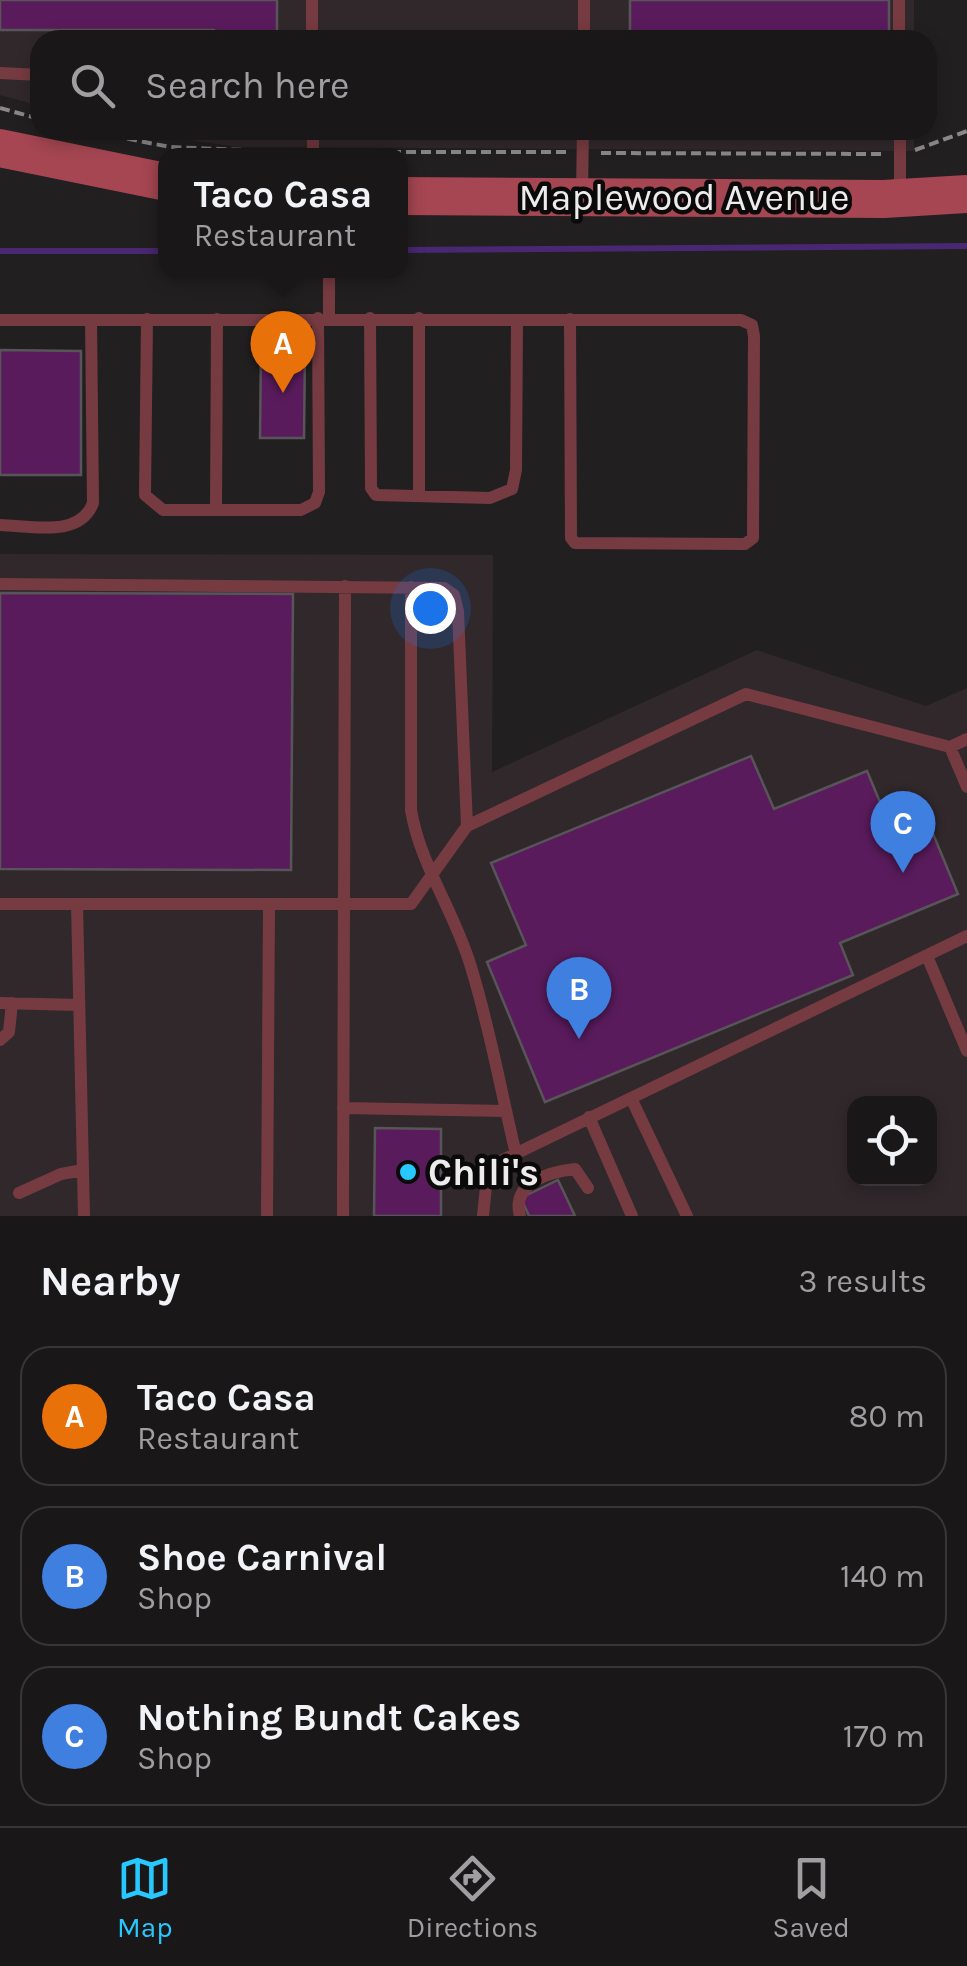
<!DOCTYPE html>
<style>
body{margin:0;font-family:Karla,sans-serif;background:#272426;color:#f1f3f6}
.controls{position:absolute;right:30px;bottom:30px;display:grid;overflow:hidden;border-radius:20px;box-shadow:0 5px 15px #0003}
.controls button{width:90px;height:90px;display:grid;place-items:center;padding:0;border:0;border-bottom:2px solid #383638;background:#1a1719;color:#f1f3f6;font:50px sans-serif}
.you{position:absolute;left:430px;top:608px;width:35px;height:35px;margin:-25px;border:8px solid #fff;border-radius:50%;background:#1a73e8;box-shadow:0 0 0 15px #1a73e833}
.badge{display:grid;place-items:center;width:65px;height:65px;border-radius:50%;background:#27c8ff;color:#fff;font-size:32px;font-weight:700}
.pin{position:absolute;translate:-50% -82px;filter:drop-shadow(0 2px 5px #0008)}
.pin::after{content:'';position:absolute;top:52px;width:35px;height:30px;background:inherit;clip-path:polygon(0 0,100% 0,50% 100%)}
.popup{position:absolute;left:158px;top:148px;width:250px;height:130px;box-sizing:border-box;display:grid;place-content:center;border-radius:20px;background:#1a1719;filter:drop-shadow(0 2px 8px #0005);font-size:32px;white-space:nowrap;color:#9f9fa2}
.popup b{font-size:38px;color:#f1f3f6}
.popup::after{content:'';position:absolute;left:50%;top:100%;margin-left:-20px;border:20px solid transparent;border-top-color:#1a1719}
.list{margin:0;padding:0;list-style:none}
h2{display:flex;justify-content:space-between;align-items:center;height:130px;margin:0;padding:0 40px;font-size:42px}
h2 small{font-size:32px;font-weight:400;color:#9f9fa2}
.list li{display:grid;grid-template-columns:65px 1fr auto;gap:30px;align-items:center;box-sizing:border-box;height:140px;margin:0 20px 20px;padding:0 20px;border:2px solid #383638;border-radius:30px}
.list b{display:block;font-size:38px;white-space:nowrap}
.list p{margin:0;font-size:32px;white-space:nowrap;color:#9f9fa2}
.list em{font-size:32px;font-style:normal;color:#9f9fa2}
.icon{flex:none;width:55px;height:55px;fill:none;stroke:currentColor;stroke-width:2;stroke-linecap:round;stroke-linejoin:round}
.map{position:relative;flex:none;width:967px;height:1216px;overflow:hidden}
.search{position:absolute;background:#1a1719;box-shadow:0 5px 15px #0003;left:30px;right:30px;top:30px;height:110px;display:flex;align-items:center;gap:25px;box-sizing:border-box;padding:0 35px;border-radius:30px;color:#9f9fa2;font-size:38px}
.sheet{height:610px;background:#1a1719}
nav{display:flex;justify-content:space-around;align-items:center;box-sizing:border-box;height:140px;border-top:2px solid #383638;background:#1a1719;font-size:28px;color:#9f9fa2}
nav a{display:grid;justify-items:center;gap:5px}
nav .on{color:#27c8ff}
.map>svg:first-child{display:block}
.built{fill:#31282c;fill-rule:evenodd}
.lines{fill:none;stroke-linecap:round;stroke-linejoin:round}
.stream{stroke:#4a2773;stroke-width:6}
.building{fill:#591b5c;stroke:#575557;stroke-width:2.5}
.path{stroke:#8a8889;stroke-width:4;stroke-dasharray:10 5;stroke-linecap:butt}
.lane{stroke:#763b41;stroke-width:12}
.secondary{stroke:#a54652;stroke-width:38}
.poi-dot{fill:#27c8ff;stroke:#0b0a0a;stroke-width:4}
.labels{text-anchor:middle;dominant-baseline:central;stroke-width:9;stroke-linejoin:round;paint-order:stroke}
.street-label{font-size:38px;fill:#edebec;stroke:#0b0a0a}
.poi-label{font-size:38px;font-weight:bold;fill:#edebec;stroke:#0b0a0a;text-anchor:start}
</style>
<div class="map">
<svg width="967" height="1216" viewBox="0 0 967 1216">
<rect width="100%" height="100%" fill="#221f21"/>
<!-- built -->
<path class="built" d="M0 0H914V40H40V106L0 95Z
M118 130H914V151L238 147Z
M0 554 493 555 492 772 757 650 926 706 967 688V1216H0ZM854 1104H930V1178H854Z"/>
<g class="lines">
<!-- stream -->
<path class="stream" d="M400 250 967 246
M0 251H166"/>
</g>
<!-- building -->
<path class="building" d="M0 0H277V40H214V30H0Z
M630 0H889V40H630Z
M261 347H305L304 438H260Z
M0 350 81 351V475H0Z
M0 593 293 594 291 870 0 869Z
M751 756 774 809 867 771 885 814 919 800 958 894 840 943 853 975 545 1102 487 962 526 945 491 863Z
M375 1128 441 1129V1216H374Z
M558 1180 575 1216H529L521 1198Z"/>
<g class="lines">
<!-- path -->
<path class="path" d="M0 108 40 119
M83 130 170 147 296 152
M915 150 967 131
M331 152H566
M601 153 881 154"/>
<!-- lane -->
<path class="lane" d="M312 0V40
M899 0V40
M584 40V0
M0 73 40 75
M313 130V155
M900 130V192
M582 192 583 130
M329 317V270
M370 318 371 488 376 495 490 498 512 489 516 470 517 320
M419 318V496
M147 319 145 495 163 510H301L315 503 319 492 318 318
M0 320H741L752 325 754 336 753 538 745 544 575 543 571 538 570 319
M216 510 217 319
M0 525C32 526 80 538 93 503L91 320
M0 584 444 588 454 595 458 611 467 826
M411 587V810C420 865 455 912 471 967 490 1028 501 1092 516 1154
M950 747 967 787
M0 904H411L467 826 746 694 950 747 967 739
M77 904 84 1216
M927 956 967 1051
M0 1003 79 1005
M0 1040 9 1032 12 1003
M631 1098 687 1216
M343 1108 506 1111
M589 1117 632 1216
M19 1193 61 1174 83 1170
M267 1216 269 904
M343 1216 345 586
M483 1216 488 1167 967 936
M520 1216C511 1183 548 1172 575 1169L588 1188"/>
<!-- secondary -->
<path class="secondary" d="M0 148 166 182
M400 196 884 199 967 194"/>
</g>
<!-- markers -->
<circle class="poi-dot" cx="408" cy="1172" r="10"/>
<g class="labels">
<!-- street labels -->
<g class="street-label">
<text x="684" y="197">Maplewood Avenue</text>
</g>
<!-- poi labels -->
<g class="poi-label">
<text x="428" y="1172">Chili's</text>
</g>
</g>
</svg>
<div class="controls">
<button><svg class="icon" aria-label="locate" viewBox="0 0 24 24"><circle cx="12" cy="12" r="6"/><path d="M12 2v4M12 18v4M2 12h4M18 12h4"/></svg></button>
</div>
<div class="you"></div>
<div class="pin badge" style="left:283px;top:393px;background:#e8710a">A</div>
<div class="popup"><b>Taco Casa</b>Restaurant</div>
<div class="pin badge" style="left:579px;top:1039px;background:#3f7fe0">B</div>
<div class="pin badge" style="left:903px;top:873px;background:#3f7fe0">C</div>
<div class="search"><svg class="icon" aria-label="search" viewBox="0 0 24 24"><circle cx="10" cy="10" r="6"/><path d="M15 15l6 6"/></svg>Search here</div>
</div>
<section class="sheet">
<h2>Nearby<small>3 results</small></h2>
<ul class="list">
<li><span class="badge" style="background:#e8710a">A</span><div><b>Taco Casa</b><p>Restaurant</p></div><em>80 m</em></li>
<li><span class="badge" style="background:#3f7fe0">B</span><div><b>Shoe Carnival</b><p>Shop</p></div><em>140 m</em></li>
<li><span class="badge" style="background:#3f7fe0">C</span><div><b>Nothing Bundt Cakes</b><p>Shop</p></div><em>170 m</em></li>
</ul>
</section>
<nav>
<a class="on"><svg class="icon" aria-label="map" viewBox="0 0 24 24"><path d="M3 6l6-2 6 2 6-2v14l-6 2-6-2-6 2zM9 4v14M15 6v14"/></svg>Map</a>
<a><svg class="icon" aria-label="directions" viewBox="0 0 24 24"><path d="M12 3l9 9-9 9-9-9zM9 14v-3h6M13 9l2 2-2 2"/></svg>Directions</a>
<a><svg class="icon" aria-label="saved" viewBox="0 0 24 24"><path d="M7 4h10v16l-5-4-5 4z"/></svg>Saved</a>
</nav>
